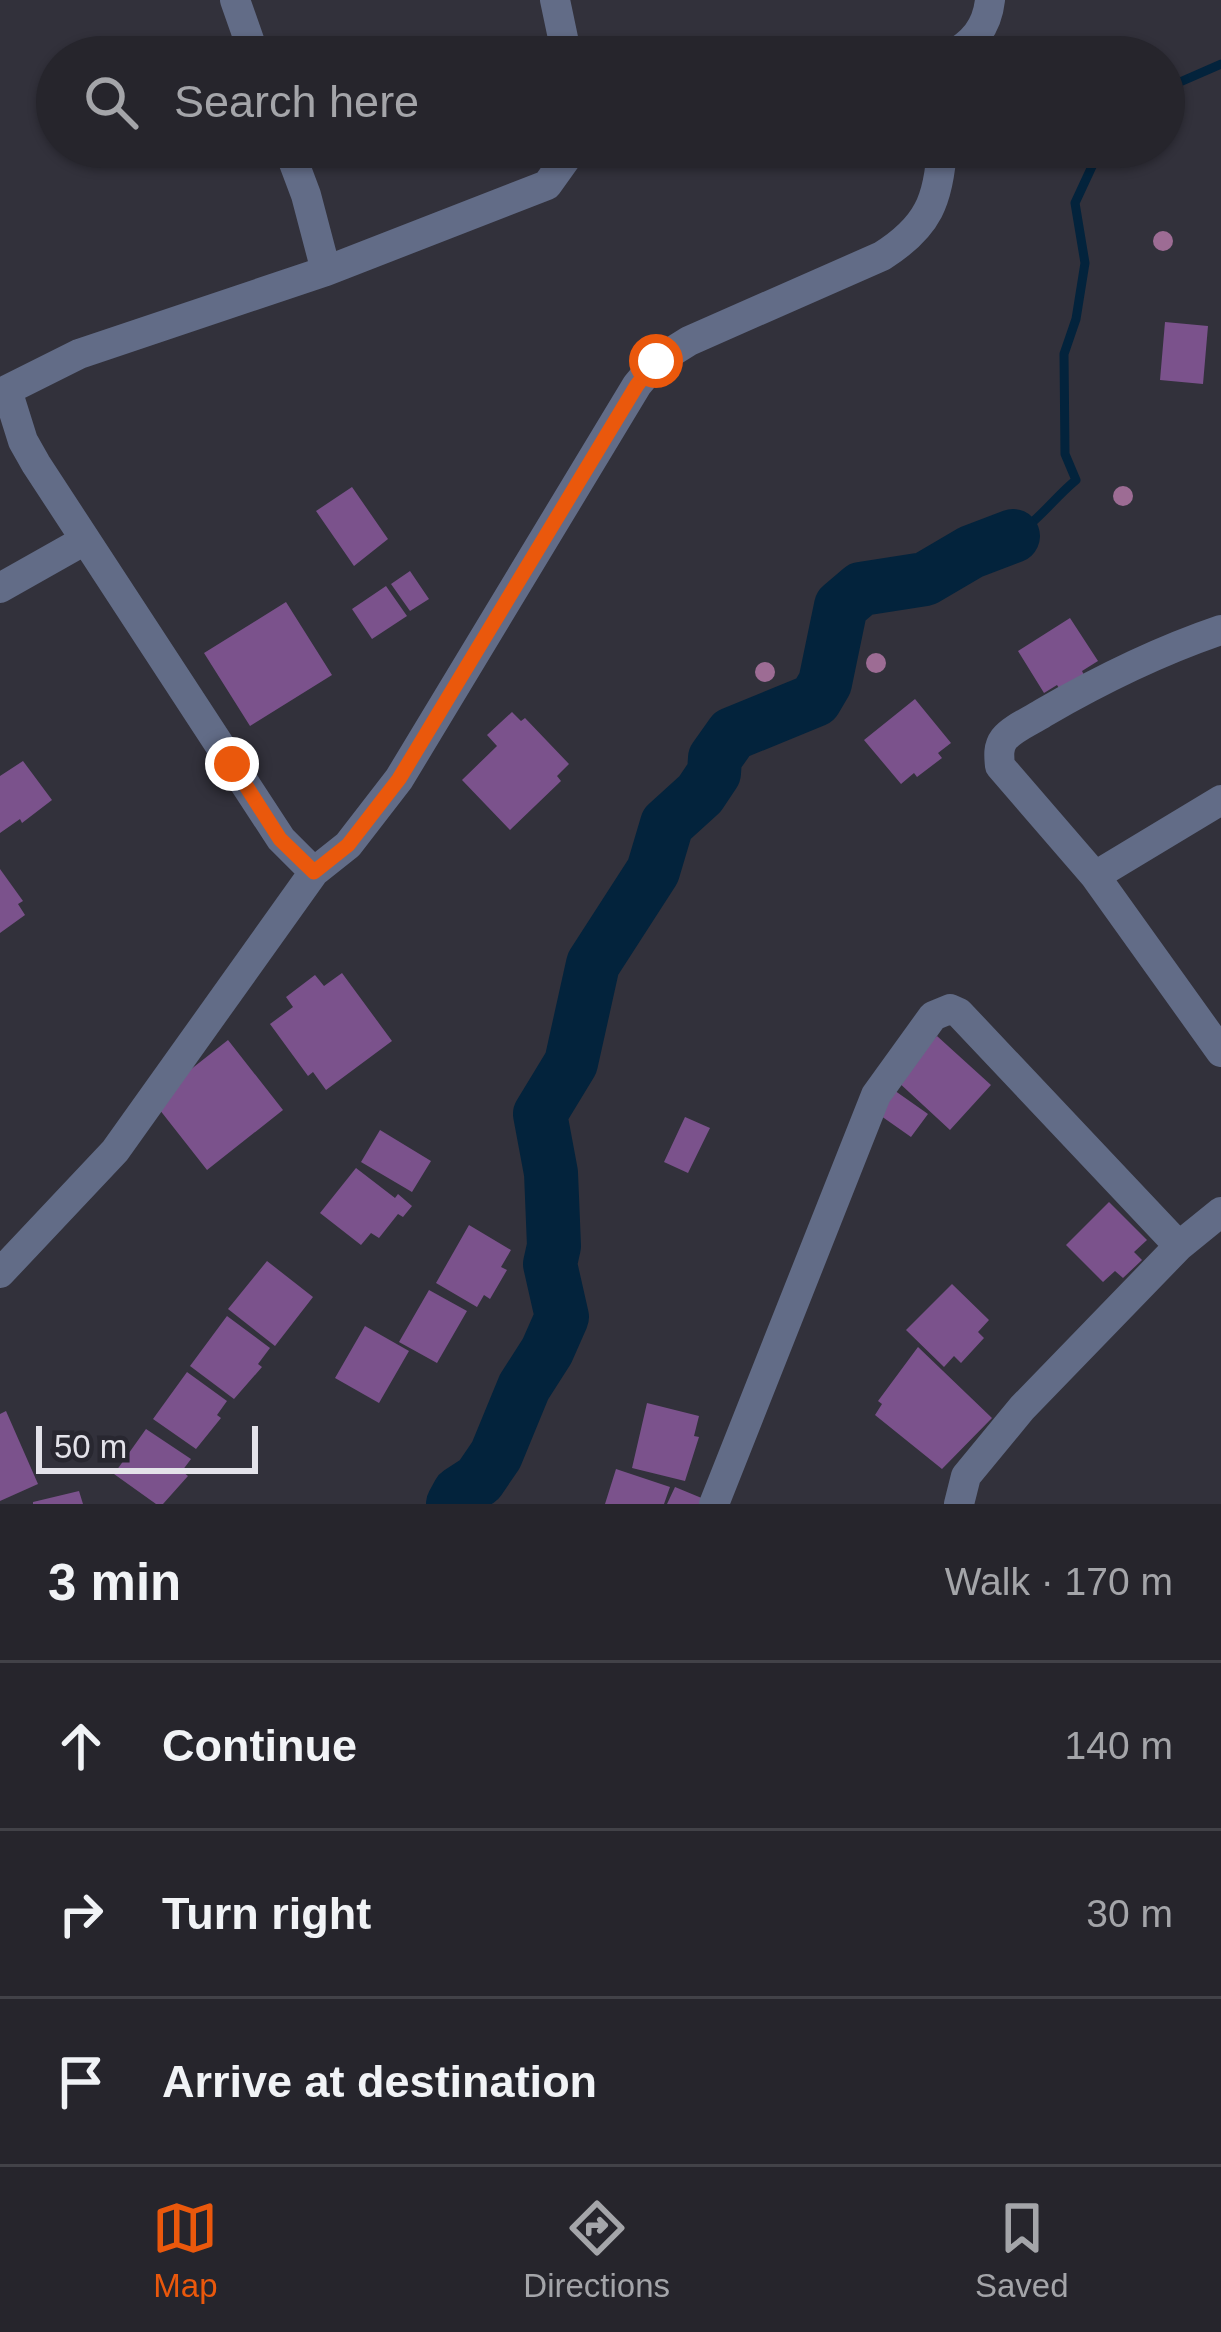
<!DOCTYPE html>
<meta charset="utf-8">
<style>
body{margin:0;font-family:Arial,sans-serif;background:#2e2d34;color:#f1f3f6}
.scale{position:absolute;left:36px;bottom:30px;width:222px;box-sizing:border-box;padding-left:12px;border:6px solid #e3e2e9;border-top:0;font-size:33px;line-height:42px;white-space:nowrap;color:#e3e2e9;-webkit-text-stroke:9px #282730;paint-order:stroke}
.stop{position:absolute;width:36px;height:36px;margin:-27px;border:9px solid #ea580c;border-radius:50%;background:#fff}
.stop.end{background:#ea580c;border-color:#fff;box-shadow:0 3px 12px #0008}
.list{margin:0;padding:0;list-style:none}
h2{display:flex;justify-content:space-between;align-items:center;height:156px;margin:0;padding:0 48px;font-size:51px}
h2 small{font-size:39px;font-weight:400;color:#a4a5a9}
.list li{display:grid;grid-template-columns:78px 1fr auto;gap:36px;align-items:center;box-sizing:border-box;height:168px;padding:0 48px;border-top:3px solid #424248}
.list b{display:block;font-size:45px;white-space:nowrap}
.list em{font-size:39px;font-style:normal;color:#a4a5a9}
.icon{flex:none;width:66px;height:66px;fill:none;stroke:currentColor;stroke-width:2;stroke-linecap:round;stroke-linejoin:round}
.map{position:relative;flex:none;width:1221px;height:1504px;overflow:hidden}
.search{position:absolute;background:#26252c;box-shadow:0 3px 9px #0004;left:36px;right:36px;top:36px;height:132px;display:flex;align-items:center;gap:30px;box-sizing:border-box;padding:0 42px;border-radius:66px;color:#a4a5a9;font-size:45px}
.sheet{height:660px;background:#26252c}
nav{display:flex;justify-content:space-around;align-items:center;box-sizing:border-box;height:168px;border-top:3px solid #424248;background:#26252c;font-size:33px;color:#a4a5a9}
nav a{display:grid;justify-items:center;gap:6px}
nav .on{color:#ea580c}
.map>svg:first-child{display:block}
.lines{fill:none;stroke-linecap:round;stroke-linejoin:round}
.stream{stroke:#03233c;stroke-width:9}
.river{stroke:#03233c;stroke-width:54}
.building{fill:#7b528c}
.minor{stroke:#626c87;stroke-width:30}
.tree{fill:#9d6c94}
.route{stroke:#ea580c;stroke-width:15}
</style>
<div class="map">
<svg width="1221" height="1504" viewBox="0 0 1221 1504">
<rect width="100%" height="100%" fill="#32313b"/>
<g class="lines">
<!-- stream -->
<path class="stream" d="M1164 89 1221 64
M1013 536C1039 521 1053 499 1076 480L1065 454 1064 354 1076 319 1085 263 1075 203 1101 147"/>
<!-- river -->
<path class="river" d="M453 1504 459 1493 479 1480 496 1455 524 1387 547 1351 562 1317 550 1264 554 1246 551 1173 540 1114 571 1063 593 964 653 871 667 824 700 794 714 773 715 758 732 734 815 700 825 683 841 606 861 589 925 579 971 552 1013 536"/>
</g>
<!-- building -->
<path class="building" d="M1165 322 1208 326 1203 384 1160 380Z
M352 487 388 539 354 566 316 511Z
M410 571 429 599 410 611 391 584Z
M386 586 407 616 372 639 352 609Z
M286 602 332 675 250 726 204 653Z
M1070 618 1098 661 1082 671 1085 677 1061 691 1057 685 1044 693 1018 651Z
M915 699 951 743 938 753 942 758 917 777 914 773 901 784 864 740Z
M512 712 521 721 525 718 569 764 557 776 561 781 510 830 462 780 497 746 487 735Z
M23 761 52 800 22 823 20 819 0 833V776Z
M0 869 23 901 18 904 25 915 0 933Z
M342 973 392 1041 326 1090 313 1072 308 1076 270 1024 293 1007 286 997 315 975 324 986Z
M937 1036 991 1085 950 1130 896 1080Z
M228 1040 283 1110 207 1170 152 1100Z
M891 1088 928 1114 911 1137 874 1111Z
M685 1117 710 1128 688 1173 664 1162Z
M380 1130 431 1161 412 1192 361 1162Z
M356 1168 395 1198 398 1194 412 1206 403 1217 398 1214 379 1238 371 1233 361 1245 320 1213Z
M1109 1202 1147 1240 1134 1252 1142 1260 1123 1278 1115 1271 1103 1282 1066 1245Z
M469 1225 511 1250 501 1267 507 1270 490 1299 484 1295 477 1307 436 1283Z
M267 1261 313 1297 275 1346 228 1309Z
M952 1284 989 1320 978 1332 984 1338 961 1363 954 1356 944 1367 906 1330Z
M429 1290 467 1311 437 1363 399 1342Z
M227 1316 270 1348 258 1364 262 1367 234 1399 190 1366Z
M365 1326 409 1351 379 1403 335 1378Z
M918 1347 992 1418 942 1469 875 1415 882 1404 878 1401Z
M187 1372 227 1401 217 1415 221 1418 196 1449 153 1419Z
M647 1403 699 1416 694 1436 699 1437 685 1481 632 1468Z
M6 1411 38 1484 0 1501V1414Z
M146 1429 191 1459 182 1471 188 1476 163 1504H156L114 1474Z
M616 1469 670 1487 664 1504H605Z
M675 1487 704 1499 702 1504H667Z
M79 1491 83 1504H33V1502Z"/>
<g class="lines">
<!-- minor -->
<path class="minor" d="M235 0 255 57
M555 0 567 57
M949 57C973 43 987 28 990 0
M288 147 306 195 326 271
M0 588 85 540
M1221 630C1159 651 1100 680 1043 713 1031 721 1013 728 1004 739 998 747 999 756 1000 766L1095 876 1221 1052
M314 872 348 845 399 779 637 385 657 361 689 341 882 256C928 227 939 200 942 147
M1095 876 1221 800
M0 1273 115 1151 314 872 281 839 36 464 23 441 7 390 79 354 326 271 547 185 567 157 568 147
M714 1504 876 1095 933 1016 950 1009 959 1013 1179 1246
M959 1504 966 1476 1022 1408 1179 1246 1221 1212"/>
</g>
<!-- trees -->
<g class="tree">
<circle cx="1163" cy="241" r="10"/>
<circle cx="1123" cy="496" r="10"/>
<circle cx="876" cy="663" r="10"/>
<circle cx="765" cy="672" r="10"/>
</g>
<g class="lines">
<!-- route -->
<path class="route" d="M232 764 280 839 314 872 348 845 399 779 637 385 656 361"/>
</g>
</svg>
<div class="scale">50 m</div>
<div class="stop" style="left:656px;top:361px"></div>
<div class="stop end" style="left:232px;top:764px"></div>
<div class="search"><svg class="icon" aria-label="search" viewBox="0 0 24 24"><circle cx="10" cy="10" r="6"/><path d="M15 15l6 6"/></svg>Search here</div>
</div>
<section class="sheet">
<h2>3 min<small>Walk · 170 m</small></h2>
<ul class="list">
<li><svg class="icon" aria-label="ahead" viewBox="0 0 24 24"><path d="M12 20V5M6 11l6-6 6 6"/></svg><div><b>Continue</b></div><em>140 m</em></li>
<li><svg class="icon" aria-label="right" viewBox="0 0 24 24"><path d="M7 20v-9h11M14 6l5 5-5 5"/></svg><div><b>Turn right</b></div><em>30 m</em></li>
<li><svg class="icon" aria-label="arrive" viewBox="0 0 24 24"><path d="M6 21V4h12l-3 4 3 4H6"/></svg><div><b>Arrive at destination</b></div></li>
</ul>
</section>
<nav>
<a class="on"><svg class="icon" aria-label="map" viewBox="0 0 24 24"><path d="M3 6l6-2 6 2 6-2v14l-6 2-6-2-6 2zM9 4v14M15 6v14"/></svg>Map</a>
<a><svg class="icon" aria-label="directions" viewBox="0 0 24 24"><path d="M12 3l9 9-9 9-9-9zM9 14v-3h6M13 9l2 2-2 2"/></svg>Directions</a>
<a><svg class="icon" aria-label="saved" viewBox="0 0 24 24"><path d="M7 4h10v16l-5-4-5 4z"/></svg>Saved</a>
</nav>
